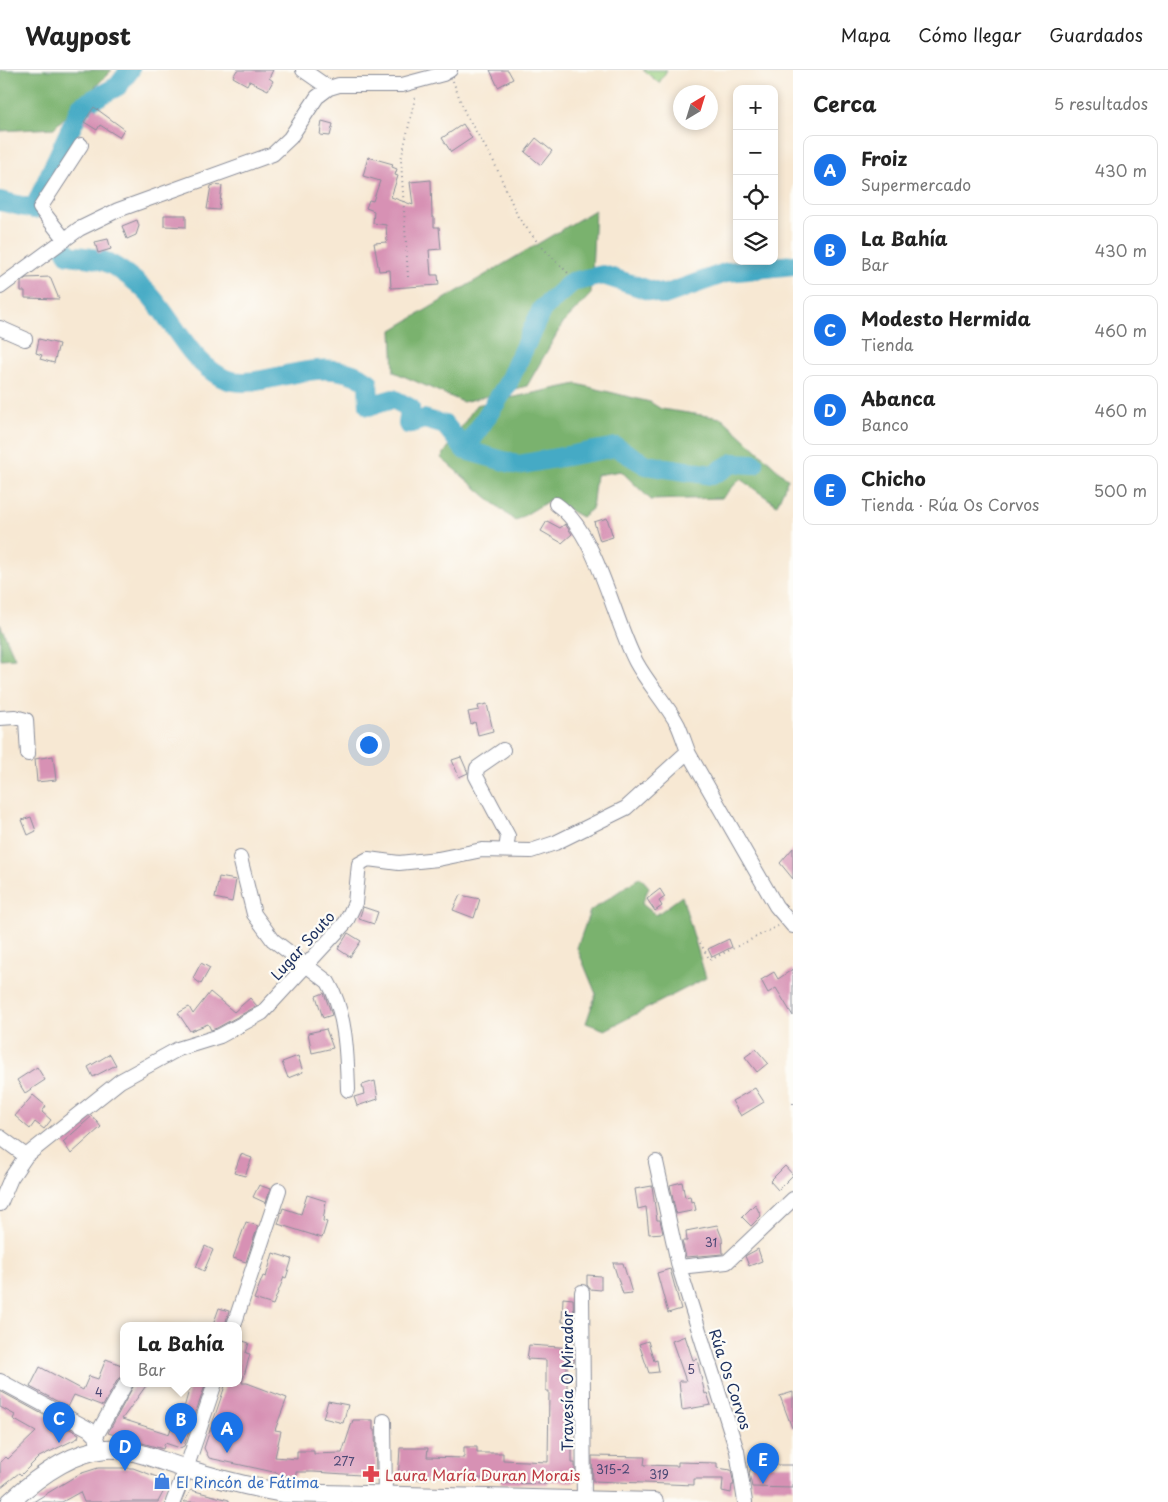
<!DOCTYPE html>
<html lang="es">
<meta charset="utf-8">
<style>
body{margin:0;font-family:"Playpen Sans",sans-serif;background:#f2f2f2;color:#222}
.controls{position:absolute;right:15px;top:15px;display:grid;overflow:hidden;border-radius:10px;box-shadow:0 2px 8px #0003}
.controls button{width:45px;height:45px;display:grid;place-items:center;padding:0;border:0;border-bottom:1px solid #e0e0e0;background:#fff;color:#222;font:25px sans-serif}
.compass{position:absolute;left:673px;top:15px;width:45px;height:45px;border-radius:50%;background:#fff;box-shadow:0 2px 8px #0003;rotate:38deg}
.you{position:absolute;left:368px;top:674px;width:18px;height:18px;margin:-12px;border:4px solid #fff;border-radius:50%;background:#1a73e8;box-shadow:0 0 0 8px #1a73e833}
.badge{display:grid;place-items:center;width:32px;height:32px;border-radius:50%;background:#1a73e8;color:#fff;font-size:16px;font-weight:700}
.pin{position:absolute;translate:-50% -41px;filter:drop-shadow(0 1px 2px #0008)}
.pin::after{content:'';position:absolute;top:26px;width:18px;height:15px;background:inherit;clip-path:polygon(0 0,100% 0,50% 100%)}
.popup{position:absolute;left:120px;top:1252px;width:122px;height:65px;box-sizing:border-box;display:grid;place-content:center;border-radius:10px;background:#fff;filter:drop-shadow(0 1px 4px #0005);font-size:16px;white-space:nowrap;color:#767676}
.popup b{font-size:19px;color:#222}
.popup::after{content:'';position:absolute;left:50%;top:100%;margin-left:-10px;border:10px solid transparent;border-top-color:#fff}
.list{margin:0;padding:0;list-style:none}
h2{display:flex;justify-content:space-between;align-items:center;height:65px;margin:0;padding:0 20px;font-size:21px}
h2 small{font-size:16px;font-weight:400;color:#767676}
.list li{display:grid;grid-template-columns:32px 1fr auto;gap:15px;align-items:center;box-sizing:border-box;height:70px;margin:0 10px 10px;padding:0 10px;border:1px solid #e0e0e0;border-radius:10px}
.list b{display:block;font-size:19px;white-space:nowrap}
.list p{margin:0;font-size:16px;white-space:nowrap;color:#767676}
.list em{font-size:16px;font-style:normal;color:#767676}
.icon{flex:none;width:28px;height:28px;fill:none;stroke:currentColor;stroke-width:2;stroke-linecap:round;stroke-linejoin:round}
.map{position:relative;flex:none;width:793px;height:1432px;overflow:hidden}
header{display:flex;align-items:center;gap:30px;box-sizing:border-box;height:70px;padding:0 25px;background:#fff;border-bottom:1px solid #e0e0e0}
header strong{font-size:24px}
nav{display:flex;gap:28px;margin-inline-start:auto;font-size:18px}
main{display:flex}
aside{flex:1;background:#fff}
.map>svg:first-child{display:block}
.green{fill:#99cf80;stroke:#5a7f6f}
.forest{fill:#7ab26e;stroke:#4a7066}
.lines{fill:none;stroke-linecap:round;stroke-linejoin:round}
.river{stroke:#45aac5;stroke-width:20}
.building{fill:#d791b4}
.minor-casing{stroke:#898c98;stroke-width:16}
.major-casing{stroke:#898c98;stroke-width:20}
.path{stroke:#898c98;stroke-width:2;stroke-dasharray:1 4;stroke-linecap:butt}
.minor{stroke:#fff;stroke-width:14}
.major{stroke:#fff;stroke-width:18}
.labels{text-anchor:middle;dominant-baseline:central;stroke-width:4.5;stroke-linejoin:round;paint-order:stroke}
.number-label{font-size:12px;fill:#4a4874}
.street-label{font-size:15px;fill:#1b2f5e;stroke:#fdfcf7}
.health-label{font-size:15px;fill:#be3a42;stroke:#fdfcf7;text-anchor:start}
.shop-label{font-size:15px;fill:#366cbe;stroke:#fdfcf7;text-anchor:start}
</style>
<header>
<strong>Waypost</strong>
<nav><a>Mapa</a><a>Cómo llegar</a><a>Guardados</a></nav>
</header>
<main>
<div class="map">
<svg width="793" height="1432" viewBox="0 0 793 1432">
<rect width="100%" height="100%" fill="#fdfcf7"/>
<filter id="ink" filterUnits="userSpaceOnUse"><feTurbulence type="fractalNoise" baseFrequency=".02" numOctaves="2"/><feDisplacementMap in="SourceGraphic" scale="10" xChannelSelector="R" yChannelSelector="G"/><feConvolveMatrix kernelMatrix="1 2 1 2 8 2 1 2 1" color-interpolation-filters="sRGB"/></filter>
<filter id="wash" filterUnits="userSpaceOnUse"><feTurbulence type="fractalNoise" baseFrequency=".0096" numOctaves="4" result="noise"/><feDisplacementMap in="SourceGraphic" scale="20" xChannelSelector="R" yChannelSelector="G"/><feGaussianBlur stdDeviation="1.12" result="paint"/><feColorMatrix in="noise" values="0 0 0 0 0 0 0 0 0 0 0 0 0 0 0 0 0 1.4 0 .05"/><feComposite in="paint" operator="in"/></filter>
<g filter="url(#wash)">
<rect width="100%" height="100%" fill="#f7e8d3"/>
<!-- green -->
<path class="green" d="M643 0H667L659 13Z"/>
<!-- forest -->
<path class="forest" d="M0 0H112L54 58 0 61Z
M595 140 591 224 563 253 527 316 463 332 394 302 392 260Z
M577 314 650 332 661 339 722 348 788 409 777 435 740 409 722 428 651 430 621 401 596 405 592 439 582 447 550 430 515 451 441 388 476 335Z
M0 554 15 588 0 589Z
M640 807 649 817 642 834 656 845 682 826 706 908 605 960 586 953 596 924 577 878 590 841Z"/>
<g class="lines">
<!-- river -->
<path class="river" d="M0 131 34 139 81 36 118 16 130 0
M66 181 69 185C80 187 96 187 106 192 119 198 136 211 146 221 173 248 186 288 221 307 257 327 319 278 368 312L369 336 393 329 410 338 408 354 424 349 445 355 465 380 518 395 616 377 646 395 712 405 733 393 754 394
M465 380 507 315 542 239 572 212 603 205 664 225 728 202 793 195"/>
</g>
<g id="blocks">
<!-- building -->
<path class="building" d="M237 0H273L269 8 273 11 268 20 249 11 247 15 233 7Z
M490 0H508L513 9 498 17Z
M94 37 124 59 119 67 100 55 97 60 84 52Z
M322 51 333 54 330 66 320 65Z
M463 54 472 68 451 82 442 68Z
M536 68 552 81 541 95 525 82Z
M368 87 393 94 392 97 397 99 395 105 398 106 391 127 413 135 410 112 431 110 432 147H434V157H439L441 179 429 180 431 205H438L439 215 391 218 390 200 379 201 374 173 387 172 386 155 373 153 374 141 366 138 369 130 373 131 380 111 363 106Z
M214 115 222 116 219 140 207 139 211 116Z
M164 145H186V157L164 156Z
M137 150 139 156 136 165 127 169 122 156Z
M108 169 111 179 98 183 95 172Z
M50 207 59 229 25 228V221H21V212L26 208Z
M39 269 59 274 54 293 40 289 42 285 36 283Z
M607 448 613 467 600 471 594 452Z
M547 451 560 458 565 454 572 464 562 473 541 461Z
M487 634 493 661 478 665 475 652 471 654 468 642 479 640 478 636Z
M53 686 56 710 37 712 35 689Z
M461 687 468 703 459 707 452 690Z
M31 747 36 761 28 765 22 750Z
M793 778V809L780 793Z
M219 807 236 810 232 832 215 828Z
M660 819 665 827 659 831 662 836 655 841 647 829Z
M460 825 480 829 474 848 453 840Z
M363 837 378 842 374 854 359 849Z
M348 863 361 871 350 887 338 879Z
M729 869 732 877 712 887 708 879Z
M201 893 210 898 201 914 193 908Z
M793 899V946L776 918 768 923 761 910 774 902 778 909Z
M210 922 234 942 250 928 257 936 217 958 211 960 208 954 190 961 178 943 189 937 193 944Z
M324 923 332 945 323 948 316 926Z
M326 959 333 978 312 983 308 963Z
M756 979 768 993 757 1002 745 987Z
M110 984 116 995 93 1007 88 997Z
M298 986 303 1002 288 1008 282 992Z
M37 997 45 1010 25 1023 17 1010Z
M375 1011 378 1029 357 1036 354 1027 364 1024 362 1015Z
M755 1018 764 1032 741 1046 732 1031Z
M33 1025 46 1036 42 1042 51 1050 44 1059 35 1052 30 1059 15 1046Z
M92 1046 101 1057 71 1084 63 1072Z
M241 1084 252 1088 245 1106 234 1103Z
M785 1096 793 1105 778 1120 770 1111Z
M682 1112 685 1127 690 1126 691 1132 694 1131 696 1140 676 1144 670 1115Z
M259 1115 270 1119 266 1133 253 1127Z
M652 1116 657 1150H660L663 1163 649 1164 646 1137 638 1139 635 1119Z
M307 1125 326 1131 323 1151 327 1152 322 1168 278 1154 283 1138 301 1144Z
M755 1134 761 1146 751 1156 742 1147Z
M246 1152 258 1156 246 1192 233 1188Z
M717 1155 722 1168 723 1184 686 1187 682 1171H687L686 1161Z
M205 1176 213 1180 204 1201 196 1197Z
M758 1179 762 1191 749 1196 745 1186Z
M273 1183 292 1189 286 1208 284 1207 273 1235 254 1229 263 1206 266 1207Z
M613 1193H623L632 1223 623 1224Z
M670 1199 681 1239 668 1243 657 1203Z
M587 1205 601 1206V1220L590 1219 587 1215Z
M563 1228 573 1229 574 1253 562 1252Z
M219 1238 229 1241 225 1255H213Z
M685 1266 693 1290 697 1289 705 1324 707 1323 711 1335 682 1340 679 1311H686L672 1271Z
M240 1270 249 1273 246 1283 250 1284 242 1313H247L287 1328 275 1360 281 1361 275 1387 297 1389V1381H314V1384L342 1383 353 1350H373V1360H375L376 1406 314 1402H296V1406L278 1405V1403L209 1388 204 1378 226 1313H238Z
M648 1271 654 1291 657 1290 659 1302 649 1303 639 1274Z
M529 1275 574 1278V1292L567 1291V1357H572V1393H575V1412L548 1411V1414L501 1413V1409L427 1406V1410H398L400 1378H428L427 1387 464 1388V1377H477V1383H503V1390L548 1392 549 1321H546V1290L527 1289Z
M106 1289 124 1296V1305L118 1309 103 1336 74 1325 68 1337 30 1317 40 1297 83 1320 89 1306 98 1309Z
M135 1313H148L122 1349 169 1364 179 1336 184 1338 191 1313H206L184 1376 180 1378 165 1373 163 1379 108 1363Z
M0 1321 79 1364 78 1368 39 1387 21 1405 19 1403 0 1418V1392L6 1387 8 1389 36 1362 13 1349 15 1345 0 1337Z
M793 1322V1358H792L780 1326Z
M328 1331 348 1335 343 1353 323 1348Z
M592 1386 645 1387 644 1395 678 1396V1392L717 1393V1398L731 1400 734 1415H732L731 1423 722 1421 723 1409H694V1415L593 1411Z
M752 1395H793V1418L752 1417 749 1403Z
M98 1398H133L165 1410 167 1415 158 1432H84L80 1422 62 1432H33L79 1404Z
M191 1420 229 1430V1432H184Z"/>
</g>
</g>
<g filter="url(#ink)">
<use href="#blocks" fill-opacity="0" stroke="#898c98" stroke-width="1"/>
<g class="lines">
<!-- minor casing -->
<g class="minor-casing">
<path id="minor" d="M303 0 329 18
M65 170 40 138 81 75
M0 217 79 159 118 140 273 84 290 68 317 27 329 18 339 15H402L443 4 450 0
M0 258 25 269
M556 434C597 462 612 546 636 592 648 614 666 633 678 655 682 664 685 674 689 684L776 836 793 856
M0 648 15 647 26 650 28 684
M503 680 477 698 476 706 508 766 506 780
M240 788 254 844 273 870 328 912C346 942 347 986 348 1020
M0 1067 26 1086
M656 1092 679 1197 737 1381 745 1432
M0 1134 11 1108 26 1086 120 1011 178 979 220 966 262 943 346 852 355 833 359 794 368 789 399 793 438 789 482 780 531 781 555 773 626 738 683 686 689 684
M679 1197 727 1192 793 1129
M582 1222 584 1432
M234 1255 279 1120
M0 1311 89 1359 96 1366 99 1380
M384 1351 385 1432
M96 1366 126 1313
M173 1432 186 1399 215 1313"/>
</g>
<!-- major casing -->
<g class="major-casing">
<path id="major" d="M10 1432C35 1409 71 1382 106 1379 133 1377 161 1392 187 1399 218 1409 250 1417 283 1423L654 1432"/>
</g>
<!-- path -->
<path class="path" d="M453 11 465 43 494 92 518 147 539 174 569 204
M408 207 401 90 416 24
M700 873 710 890 778 856
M793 1033V1034"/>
<!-- minor -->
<use href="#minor" class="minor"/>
<!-- major -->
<use href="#major" class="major"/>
</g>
</g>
<!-- icons -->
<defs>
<g id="pharmacy-bare" transform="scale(1.35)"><path d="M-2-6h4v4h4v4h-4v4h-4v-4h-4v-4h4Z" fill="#e0444e" stroke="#fdfcf7" stroke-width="2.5" paint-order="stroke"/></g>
<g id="shop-bare" transform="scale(1.35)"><path d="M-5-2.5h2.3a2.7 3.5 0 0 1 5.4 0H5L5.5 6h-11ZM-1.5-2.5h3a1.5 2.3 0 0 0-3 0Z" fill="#3f7fe0" stroke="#fdfcf7" stroke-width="2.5" paint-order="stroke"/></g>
</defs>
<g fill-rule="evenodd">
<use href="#pharmacy-bare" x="371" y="1404"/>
<use href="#shop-bare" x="162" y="1411"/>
</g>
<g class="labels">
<!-- number labels -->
<g class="number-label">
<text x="711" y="1172">31</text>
<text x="691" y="1299">5</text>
<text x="99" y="1322">4</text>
<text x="344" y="1391">277</text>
<text x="613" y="1399">315-2</text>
<text x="659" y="1404">319</text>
</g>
<!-- street labels -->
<g class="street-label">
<text transform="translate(302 875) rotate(-48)">Lugar Souto</text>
<text transform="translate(731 1309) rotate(72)">Rúa Os Corvos</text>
<text transform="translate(566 1311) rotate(-90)">Travesía O Mirador</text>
</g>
<!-- health labels -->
<g class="health-label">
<text x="385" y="1404">Laura María Duran Morais</text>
</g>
<!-- shop labels -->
<g class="shop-label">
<text x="176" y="1411">El Rincón de Fátima</text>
</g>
</g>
</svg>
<div class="controls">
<button>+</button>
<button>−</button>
<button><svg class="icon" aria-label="locate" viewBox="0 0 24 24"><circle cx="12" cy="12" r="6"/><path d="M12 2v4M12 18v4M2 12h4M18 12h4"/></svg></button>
<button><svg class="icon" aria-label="layers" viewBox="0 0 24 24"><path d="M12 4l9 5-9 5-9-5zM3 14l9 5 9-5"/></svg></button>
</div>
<svg class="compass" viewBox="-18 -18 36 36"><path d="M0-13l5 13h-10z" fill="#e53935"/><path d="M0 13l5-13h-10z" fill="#767676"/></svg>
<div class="you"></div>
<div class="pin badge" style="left:227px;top:1383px">A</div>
<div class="pin badge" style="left:181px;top:1374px">B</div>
<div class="popup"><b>La Bahía</b>Bar</div>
<div class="pin badge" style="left:59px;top:1373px">C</div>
<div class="pin badge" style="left:125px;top:1401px">D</div>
<div class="pin badge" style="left:763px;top:1414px">E</div>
</div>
<aside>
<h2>Cerca<small>5 resultados</small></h2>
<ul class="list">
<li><span class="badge">A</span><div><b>Froiz</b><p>Supermercado</p></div><em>430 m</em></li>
<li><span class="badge">B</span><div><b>La Bahía</b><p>Bar</p></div><em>430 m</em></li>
<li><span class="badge">C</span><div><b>Modesto Hermida</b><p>Tienda</p></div><em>460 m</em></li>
<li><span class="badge">D</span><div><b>Abanca</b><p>Banco</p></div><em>460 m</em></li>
<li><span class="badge">E</span><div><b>Chicho</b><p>Tienda · Rúa Os Corvos</p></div><em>500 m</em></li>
</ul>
</aside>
</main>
